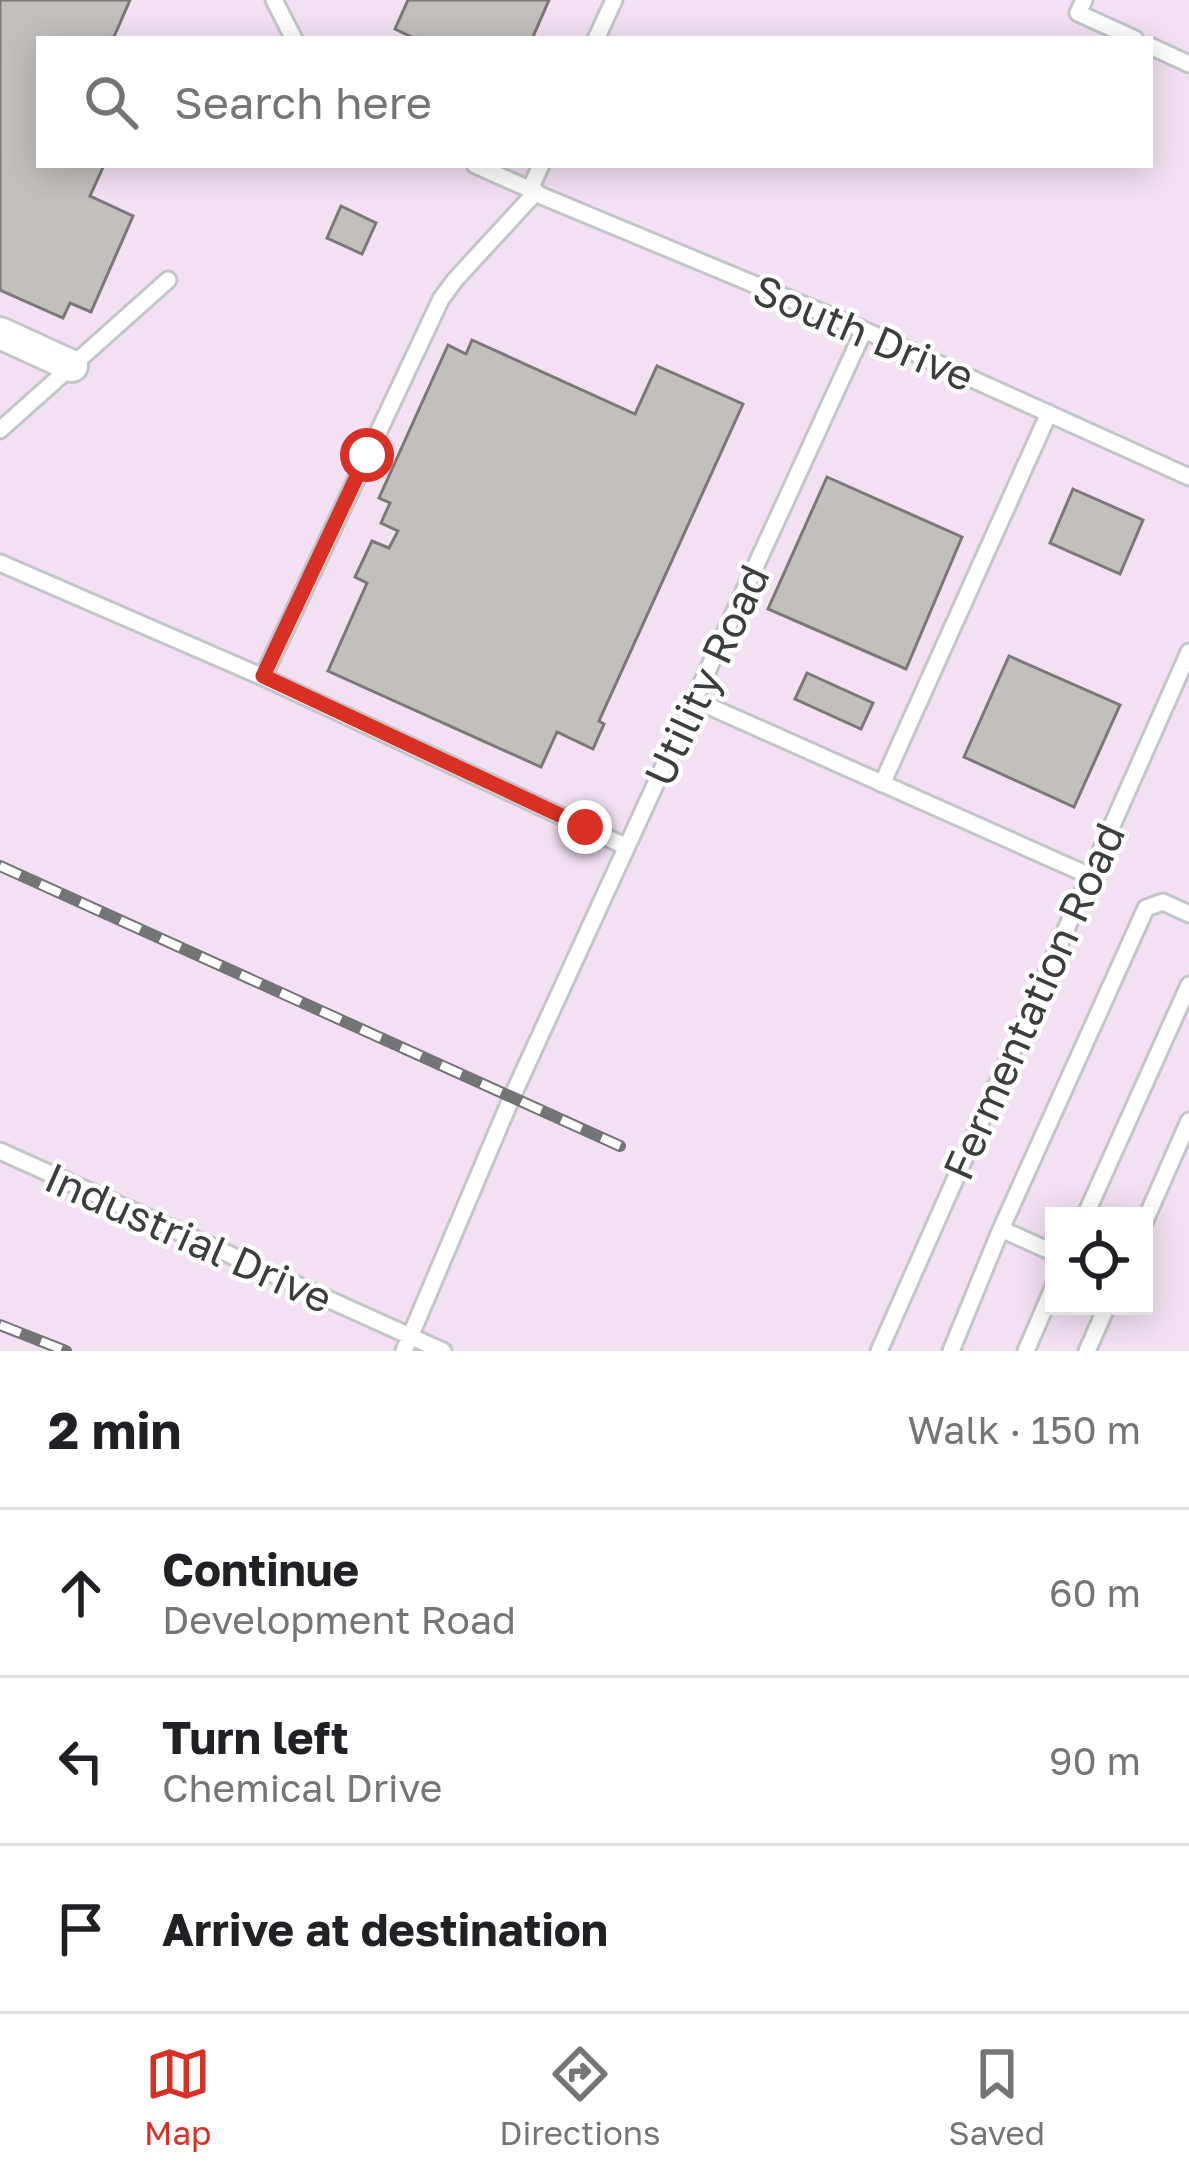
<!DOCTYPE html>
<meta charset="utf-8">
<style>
body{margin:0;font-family:"Golos Text",sans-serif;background:#f6f6f6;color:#202124}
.controls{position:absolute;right:36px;bottom:36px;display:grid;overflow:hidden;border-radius:0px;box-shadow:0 6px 30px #0003}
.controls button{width:108px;height:108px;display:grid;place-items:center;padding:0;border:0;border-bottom:3px solid #e0e0e0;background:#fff;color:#202124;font:60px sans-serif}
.stop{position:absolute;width:36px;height:36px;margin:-27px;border:9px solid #d93025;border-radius:50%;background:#fff}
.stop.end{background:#d93025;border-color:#fff;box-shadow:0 3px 12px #0008}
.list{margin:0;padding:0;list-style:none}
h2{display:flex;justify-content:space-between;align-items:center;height:156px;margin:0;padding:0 48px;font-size:51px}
h2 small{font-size:39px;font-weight:400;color:#757577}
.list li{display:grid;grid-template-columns:78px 1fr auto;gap:36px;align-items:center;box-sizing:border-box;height:168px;padding:0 48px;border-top:3px solid #e0e0e0}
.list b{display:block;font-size:45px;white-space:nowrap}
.list p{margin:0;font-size:39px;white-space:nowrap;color:#757577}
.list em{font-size:39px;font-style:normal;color:#757577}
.icon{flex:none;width:66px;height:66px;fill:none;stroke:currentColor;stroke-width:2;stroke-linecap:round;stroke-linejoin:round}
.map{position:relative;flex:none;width:1189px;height:1351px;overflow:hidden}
.search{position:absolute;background:#fff;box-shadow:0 6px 30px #0003;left:36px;right:36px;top:36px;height:132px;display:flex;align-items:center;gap:30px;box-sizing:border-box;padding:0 42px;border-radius:0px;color:#757577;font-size:45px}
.sheet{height:660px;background:#fff}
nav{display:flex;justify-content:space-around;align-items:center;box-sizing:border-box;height:168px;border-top:3px solid #e0e0e0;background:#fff;font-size:33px;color:#757577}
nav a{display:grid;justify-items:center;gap:6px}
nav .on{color:#d93025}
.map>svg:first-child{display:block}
.industrial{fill:#f3e1f3;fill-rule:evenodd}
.building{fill:#c2bfbd;stroke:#7b7977;stroke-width:3}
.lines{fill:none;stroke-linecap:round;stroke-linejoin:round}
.lane-casing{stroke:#c3c6c8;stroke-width:21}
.street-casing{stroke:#c3c6c8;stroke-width:36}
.lane{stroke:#fff;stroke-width:15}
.street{stroke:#fff;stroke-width:30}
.rail-casing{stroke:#727475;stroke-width:12}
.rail{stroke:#fff;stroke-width:8;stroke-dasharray:22;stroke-linecap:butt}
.route{stroke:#d93025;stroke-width:15}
.labels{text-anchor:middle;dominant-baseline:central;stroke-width:9;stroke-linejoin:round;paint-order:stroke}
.street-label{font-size:42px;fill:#3c3d3e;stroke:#fff}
</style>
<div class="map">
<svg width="1189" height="1351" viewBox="0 0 1189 1351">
<rect width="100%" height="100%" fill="#eff2f4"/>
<!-- industrial -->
<path class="industrial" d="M0 0H1189V1351H0ZM39 39H1150V165H39ZM1054 1216H1144V1306H1054Z"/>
<!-- building -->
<path class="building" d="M0 0H130L113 39H39V165H104L90 196 133 216 91 312 70 303 63 318 0 290Z
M408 0H549L532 39H416L395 29Z
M341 206 376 223 362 254 327 238Z
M472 340 635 414 657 366 743 404 599 721 604 724 593 749 557 732 541 767 328 671 367 583 355 577 372 541 389 548 398 531 381 523 390 503 379 498 448 345 466 354Z
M827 477 962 537 906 669 768 609Z
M1073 489 1143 520 1120 574 1050 543Z
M1009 656 1120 705 1074 807 964 757Z
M807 673 873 703 861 729 795 699Z"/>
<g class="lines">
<!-- lane casing -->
<g class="lane-casing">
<path id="lane" d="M274 0 294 39
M1084 0 1078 13 1135 39
M596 39 614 0
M1150 46 1189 64
M541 165 532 185 536 192 542 196 864 330 1189 477
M0 430 168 280
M0 563 263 677 625 846
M263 677 441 299 455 280 536 192 475 165
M695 700 1088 875
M882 784 1049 413
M0 1151 443 1351
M1085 1216 1189 985
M1144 1223 1189 1121
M1054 1253 1001 1229 1146 908 1163 902 1189 914
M404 1351 511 1099 864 330
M879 1351 1189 652
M951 1351 1001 1229
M1026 1351 1054 1286
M1087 1351 1107 1306"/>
</g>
<!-- street casing -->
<g class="street-casing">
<path id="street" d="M0 333 72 366"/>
</g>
<!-- lane -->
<use href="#lane" class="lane"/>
<!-- street -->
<use href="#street" class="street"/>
<!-- rail casing -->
<g class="rail-casing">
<path id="rail" d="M0 866 620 1146
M0 1325 66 1351"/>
</g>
<!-- rail -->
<use href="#rail" class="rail"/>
</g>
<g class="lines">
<!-- route -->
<path class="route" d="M367 455 263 676 585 827"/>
</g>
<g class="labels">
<!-- street labels -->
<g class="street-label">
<text transform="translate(864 332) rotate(23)">South Drive</text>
<text transform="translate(706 675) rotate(-65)">Utility Road</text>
<text transform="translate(1033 1001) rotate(-66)">Fermentation Road</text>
<text transform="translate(189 1237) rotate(24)">Industrial Drive</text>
</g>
</g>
</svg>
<div class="controls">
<button><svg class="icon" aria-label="locate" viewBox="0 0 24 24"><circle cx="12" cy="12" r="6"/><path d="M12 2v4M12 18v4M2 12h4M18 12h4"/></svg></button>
</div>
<div class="stop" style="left:367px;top:455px"></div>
<div class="stop end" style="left:585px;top:827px"></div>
<div class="search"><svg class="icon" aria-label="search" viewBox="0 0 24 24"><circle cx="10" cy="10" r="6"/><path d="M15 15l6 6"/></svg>Search here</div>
</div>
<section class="sheet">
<h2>2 min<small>Walk · 150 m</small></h2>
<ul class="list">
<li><svg class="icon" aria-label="ahead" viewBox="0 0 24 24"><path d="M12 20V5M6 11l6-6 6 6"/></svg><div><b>Continue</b><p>Development Road</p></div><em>60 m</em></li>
<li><svg class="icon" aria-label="left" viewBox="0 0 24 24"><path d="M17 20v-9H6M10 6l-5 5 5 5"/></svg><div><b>Turn left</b><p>Chemical Drive</p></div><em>90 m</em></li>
<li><svg class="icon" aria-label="arrive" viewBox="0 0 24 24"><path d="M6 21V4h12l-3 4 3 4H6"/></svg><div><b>Arrive at destination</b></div></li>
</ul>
</section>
<nav>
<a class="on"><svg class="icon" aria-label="map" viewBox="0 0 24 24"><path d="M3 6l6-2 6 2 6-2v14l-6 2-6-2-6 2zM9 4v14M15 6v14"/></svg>Map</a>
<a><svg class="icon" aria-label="directions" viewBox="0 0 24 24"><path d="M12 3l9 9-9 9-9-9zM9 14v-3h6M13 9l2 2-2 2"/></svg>Directions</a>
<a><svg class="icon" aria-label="saved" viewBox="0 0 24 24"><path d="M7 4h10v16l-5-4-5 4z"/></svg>Saved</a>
</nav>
